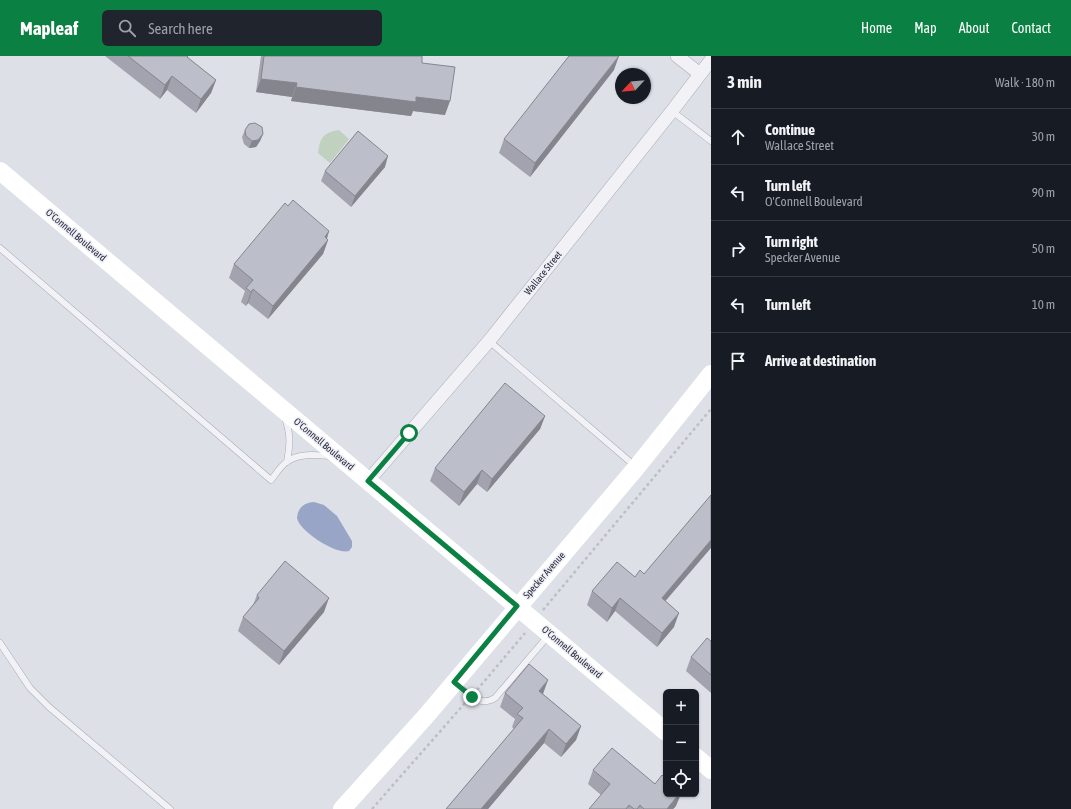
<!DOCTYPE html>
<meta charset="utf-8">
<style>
body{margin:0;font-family:"Asap Condensed",sans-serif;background:#20242c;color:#f1f3f6}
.controls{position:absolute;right:12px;bottom:12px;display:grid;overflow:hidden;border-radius:6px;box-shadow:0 1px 3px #0004}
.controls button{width:36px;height:36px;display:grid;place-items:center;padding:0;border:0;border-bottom:1px solid #363941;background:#171b24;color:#f1f3f6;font:20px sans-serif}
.compass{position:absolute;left:615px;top:12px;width:36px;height:36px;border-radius:50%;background:#171b24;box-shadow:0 1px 3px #0004;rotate:244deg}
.stop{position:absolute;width:12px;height:12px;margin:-9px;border:3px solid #0b8043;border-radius:50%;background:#fff}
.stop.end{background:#0b8043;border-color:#fff;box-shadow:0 1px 4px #0008}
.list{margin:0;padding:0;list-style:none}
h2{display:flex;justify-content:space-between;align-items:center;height:52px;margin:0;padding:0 16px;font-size:17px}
h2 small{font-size:13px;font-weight:400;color:#9ea1a6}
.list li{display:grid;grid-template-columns:26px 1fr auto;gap:12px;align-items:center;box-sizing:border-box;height:56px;padding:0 16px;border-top:1px solid #363941}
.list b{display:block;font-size:15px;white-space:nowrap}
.list p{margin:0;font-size:13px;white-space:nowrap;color:#9ea1a6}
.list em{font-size:13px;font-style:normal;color:#9ea1a6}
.icon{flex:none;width:22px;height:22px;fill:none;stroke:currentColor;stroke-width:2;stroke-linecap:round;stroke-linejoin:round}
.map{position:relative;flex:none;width:711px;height:753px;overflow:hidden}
header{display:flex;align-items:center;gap:24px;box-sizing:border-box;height:56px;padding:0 20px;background:#0b8043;color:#fff}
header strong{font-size:19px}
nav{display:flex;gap:22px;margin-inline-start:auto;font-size:14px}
.search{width:280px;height:36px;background:#20242c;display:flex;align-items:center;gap:10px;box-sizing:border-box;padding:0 14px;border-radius:6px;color:#9ea1a6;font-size:15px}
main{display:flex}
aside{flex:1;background:#171b24}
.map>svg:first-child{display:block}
.green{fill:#c0d1bf}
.water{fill:#99a5c7}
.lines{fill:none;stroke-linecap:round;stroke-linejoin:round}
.lane-casing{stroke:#a7aab5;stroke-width:7}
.street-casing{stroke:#a7aab5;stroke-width:14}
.path{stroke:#bdbec6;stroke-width:2.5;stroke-dasharray:3 3;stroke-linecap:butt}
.lane{stroke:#f1f1f6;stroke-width:6}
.street{stroke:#f1f1f6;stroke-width:13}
.secondary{stroke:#fff;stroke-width:18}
.wall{fill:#a2a3ae}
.shaded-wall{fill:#84858d}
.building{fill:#bcbeca;stroke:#84858d}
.route{stroke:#0b8043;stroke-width:5}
.labels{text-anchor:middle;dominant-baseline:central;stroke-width:3;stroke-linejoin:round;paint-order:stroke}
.street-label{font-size:10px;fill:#282b3e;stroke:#eeeff5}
</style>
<header>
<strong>Mapleaf</strong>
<div class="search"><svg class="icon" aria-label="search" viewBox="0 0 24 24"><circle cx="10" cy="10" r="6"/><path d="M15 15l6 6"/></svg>Search here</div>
<nav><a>Home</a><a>Map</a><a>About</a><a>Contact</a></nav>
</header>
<main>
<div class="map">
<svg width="711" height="753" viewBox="0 0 711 753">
<rect width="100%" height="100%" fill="#dee0e8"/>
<!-- green -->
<path class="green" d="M339 74 349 83 330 107 318 97C320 81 323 77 339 74Z"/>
<!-- water -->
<path class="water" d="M314 446 324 449 337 460 352 485V491L349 495C336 499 299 475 297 462 298 451 304 447 314 446Z"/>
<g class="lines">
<!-- lane casing -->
<g class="lane-casing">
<path id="lane" d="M672 55 711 85
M0 192 271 424C276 418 281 409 288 405 300 397 316 399 331 400
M489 285 635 410
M285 362C291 379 290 389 287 406
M0 587 30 632 49 651 170 753
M455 627C467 637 479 652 495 642L549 579"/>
</g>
<!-- street casing -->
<g class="street-casing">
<path id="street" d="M677 0 700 18
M368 425 489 285 672 55 711 4"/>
</g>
<!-- path -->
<path class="path" d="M543 554 711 353
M477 634 525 577
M372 753 465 647"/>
<!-- lane -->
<use href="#lane" class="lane"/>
<!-- street -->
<use href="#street" class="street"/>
<!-- secondary -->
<path class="secondary" d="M0 115 666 676
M696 701 711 714
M342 753 426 660 636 412 711 318"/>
</g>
<!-- wall -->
<path class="wall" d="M105 0H188V2L216 24 211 37 196 57 167 34 160 43Z
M261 0H422V7L445 59 413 55 411 60 291 45 292 41 256 36Z
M614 14 530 121 499 97 504 83Z
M245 74 263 78 260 85 256 91 249 92 244 88 242 81Z
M385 111 351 151 321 125 325 115Z
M288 150 329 175 327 183 328 184 323 198 268 263 248 247 246 250 241 246 245 235 229 222 234 208Z
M545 360 540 373 487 436 477 428 459 450 430 425 435 412Z
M635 521 665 546 674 571 657 591 615 555 607 566 587 549 592 535Z
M257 539 324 556 279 609 238 575 243 561 253 549Z
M711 585V637L686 615 691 601Z
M505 637 543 638 581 670 576 684 561 701 544 687 488 753H446L514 673 512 671 515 663 500 651Z
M593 714 676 750 673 753H589L601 739 588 728Z"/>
<!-- shaded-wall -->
<path class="shaded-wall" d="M619 0 614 14 530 121 535 107Z
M172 20 167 34 160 43 165 29Z
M261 23 297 27 292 41 256 36Z
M216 24 211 37 196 57 201 43Z
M296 31 416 41 450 45 445 59 413 55 411 60 291 45Z
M263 78 260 85 256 91 249 92 252 85Z
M388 100 385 111 351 151 355 140Z
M329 175 325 188 328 184 323 198 268 263 273 250Z
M253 233 248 247 246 250 251 236Z
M545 360 540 373 487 436 492 423Z
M482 414 477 428 459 450 464 436Z
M711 484V492L656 556 662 542Z
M329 542 324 556 279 609 284 595Z
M620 542 615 555 607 566 612 552Z
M679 557 674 571 657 591 662 577Z
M548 624 543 638 534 649 539 635Z
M581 670 576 684 561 701 566 688Z
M549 673 544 687 488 753H481Z
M679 738H681L676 750 673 753H667Z"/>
<!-- building -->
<path class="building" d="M128 0H188L187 1 216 24 201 43 172 20 165 29Z
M264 0H422V7L455 11 450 45 416 41V46L296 31 297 27 261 23Z
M569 0H619L535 107 504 83Z
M255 67 262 71 263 78 258 84 252 85 246 80 245 74 249 68Z
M358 75 388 100 355 140 325 115Z
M293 144 329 175 325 181 328 184 273 250 253 233 251 236 246 232 253 224 234 208 285 147 288 150Z
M505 327 545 360 492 423 482 414 464 436 435 412Z
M711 439V484L662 542 679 557 662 577 620 542 612 552 592 535 617 506 635 521 640 514 644 518Z
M285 505 329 542 284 595 243 561 259 542 257 539Z
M707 582 711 585V619L691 601Z
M529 608 548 624 539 635 581 670 566 688 549 673 481 753H446L523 662 517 658 523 652 505 637Z
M612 692 655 728 662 719 666 723V738H679L667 753H644L640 749 637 753H634L629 749 626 753H589L610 728 593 714Z"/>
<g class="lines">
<!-- route -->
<path class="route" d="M409 377 368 425 517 550 454 626 472 641"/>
</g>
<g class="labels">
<!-- street labels -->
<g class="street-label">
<text transform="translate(76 179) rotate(40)">O'Connell Boulevard</text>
<text transform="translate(543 217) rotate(-51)">Wallace Street</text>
<text transform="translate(324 388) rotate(40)">O'Connell Boulevard</text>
<text transform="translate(544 519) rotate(-49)">Specker Avenue</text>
<text transform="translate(572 596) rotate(40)">O'Connell Boulevard</text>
</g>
</g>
</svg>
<div class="controls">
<button>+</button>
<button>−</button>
<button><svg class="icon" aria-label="locate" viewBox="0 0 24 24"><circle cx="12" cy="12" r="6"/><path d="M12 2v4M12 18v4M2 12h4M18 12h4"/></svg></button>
</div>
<svg class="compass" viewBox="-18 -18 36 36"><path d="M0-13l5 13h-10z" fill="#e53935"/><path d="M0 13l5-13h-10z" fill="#9ea1a6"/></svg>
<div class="stop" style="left:409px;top:377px"></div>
<div class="stop end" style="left:472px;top:641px"></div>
</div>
<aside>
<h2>3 min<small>Walk · 180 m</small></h2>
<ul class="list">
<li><svg class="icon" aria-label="ahead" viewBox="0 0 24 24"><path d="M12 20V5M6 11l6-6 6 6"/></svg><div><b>Continue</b><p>Wallace Street</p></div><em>30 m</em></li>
<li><svg class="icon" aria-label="left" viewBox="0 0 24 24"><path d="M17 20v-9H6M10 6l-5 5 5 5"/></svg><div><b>Turn left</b><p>O'Connell Boulevard</p></div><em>90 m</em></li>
<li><svg class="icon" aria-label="right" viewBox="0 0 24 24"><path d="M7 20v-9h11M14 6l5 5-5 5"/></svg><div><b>Turn right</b><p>Specker Avenue</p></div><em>50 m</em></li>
<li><svg class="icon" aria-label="left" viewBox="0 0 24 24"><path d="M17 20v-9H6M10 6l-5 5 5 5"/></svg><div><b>Turn left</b></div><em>10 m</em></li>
<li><svg class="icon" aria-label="arrive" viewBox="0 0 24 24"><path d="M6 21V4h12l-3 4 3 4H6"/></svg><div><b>Arrive at destination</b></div></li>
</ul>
</aside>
</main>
